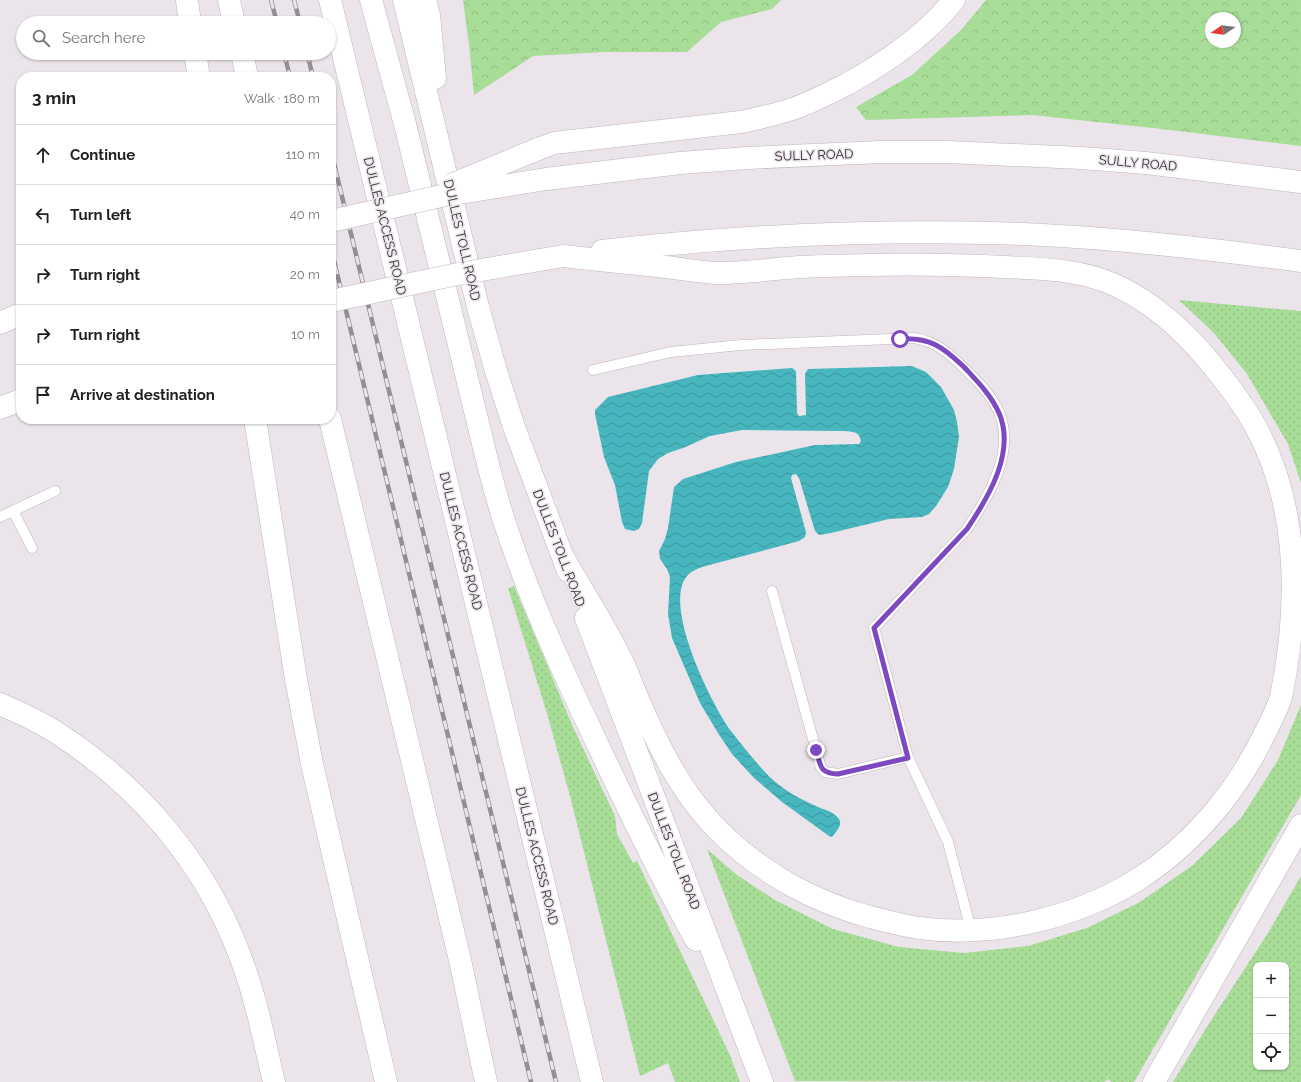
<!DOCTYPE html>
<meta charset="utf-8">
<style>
body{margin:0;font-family:Raleway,sans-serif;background:#f6f6f6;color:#202124}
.controls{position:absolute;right:12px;bottom:12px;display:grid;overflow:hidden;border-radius:8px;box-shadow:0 1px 3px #0004}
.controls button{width:36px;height:36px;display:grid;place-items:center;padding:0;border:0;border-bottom:1px solid #e0e0e0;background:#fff;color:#202124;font:20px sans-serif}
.compass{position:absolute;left:1205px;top:12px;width:36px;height:36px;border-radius:50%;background:#fff;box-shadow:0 1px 3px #0004;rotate:257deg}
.stop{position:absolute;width:12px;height:12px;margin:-9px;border:3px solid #7d49c0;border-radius:50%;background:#fff}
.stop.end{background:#7d49c0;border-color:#fff;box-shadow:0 1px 4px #0008}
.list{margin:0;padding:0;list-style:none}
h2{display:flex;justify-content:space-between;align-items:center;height:52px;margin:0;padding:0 16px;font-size:17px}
h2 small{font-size:13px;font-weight:400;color:#757577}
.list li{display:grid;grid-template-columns:26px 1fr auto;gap:12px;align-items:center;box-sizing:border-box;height:60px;padding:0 16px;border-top:1px solid #e0e0e0}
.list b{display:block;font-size:15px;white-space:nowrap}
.list em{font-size:13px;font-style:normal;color:#757577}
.icon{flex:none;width:22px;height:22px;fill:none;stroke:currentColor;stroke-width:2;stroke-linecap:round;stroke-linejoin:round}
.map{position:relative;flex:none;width:1301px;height:1082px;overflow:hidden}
.search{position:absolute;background:#fff;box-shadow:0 1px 3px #0004;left:16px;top:16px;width:320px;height:44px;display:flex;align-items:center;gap:10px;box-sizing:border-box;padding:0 14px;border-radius:22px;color:#757577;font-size:15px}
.panel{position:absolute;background:#fff;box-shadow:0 1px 3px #0004;left:16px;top:72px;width:320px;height:352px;border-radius:16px}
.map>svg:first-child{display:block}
.grass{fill:url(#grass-dots);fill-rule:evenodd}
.forest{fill:url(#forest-crowns);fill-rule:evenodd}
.water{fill:url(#water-waves)}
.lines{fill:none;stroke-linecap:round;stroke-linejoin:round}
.service-casing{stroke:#bdb6bd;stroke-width:11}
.motorway-casing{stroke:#bdb6bd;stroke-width:23}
.service{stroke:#fff;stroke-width:10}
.motorway{stroke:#fff;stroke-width:22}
.rail-casing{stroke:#948e93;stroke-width:4.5}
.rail{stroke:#ece4eb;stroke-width:3;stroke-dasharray:9;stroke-linecap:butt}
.motorway-bridge-casing{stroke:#bdb6bd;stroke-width:23;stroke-linecap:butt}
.motorway-bridge{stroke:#fff;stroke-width:22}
.route{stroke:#7d49c0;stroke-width:5}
.labels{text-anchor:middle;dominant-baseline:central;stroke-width:3;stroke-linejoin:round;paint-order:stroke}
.street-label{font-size:13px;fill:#363336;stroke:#ece4eb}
</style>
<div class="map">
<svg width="1301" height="1082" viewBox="0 0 1301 1082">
<defs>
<pattern id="grass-dots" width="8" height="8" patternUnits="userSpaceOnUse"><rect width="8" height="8" fill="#a7dd97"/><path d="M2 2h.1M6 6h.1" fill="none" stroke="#90be83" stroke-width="1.8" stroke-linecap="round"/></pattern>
<pattern id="forest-crowns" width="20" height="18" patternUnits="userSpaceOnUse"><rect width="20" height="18" fill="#a7dd97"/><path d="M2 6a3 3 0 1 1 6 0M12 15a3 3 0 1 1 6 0" fill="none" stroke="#90be83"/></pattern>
<pattern id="water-waves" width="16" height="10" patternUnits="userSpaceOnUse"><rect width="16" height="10" fill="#48b6bf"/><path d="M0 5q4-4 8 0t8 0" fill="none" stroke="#3d959c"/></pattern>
</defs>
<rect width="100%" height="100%" fill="#ece4eb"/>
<!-- grass -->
<path class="grass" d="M1179 300 1301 311V483L1288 444 1247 374 1214 333Z
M514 586 573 727 615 816 617 834 633 863 637 861 730 1055 740 1082H675L668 1063 640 1076 570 796 546 710 508 588Z
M1301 705V795L1134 1082H1111L1109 1079 1104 1082 795 1081 707 849 737 875 775 900 833 929 899 947 964 953 1028 946 1087 928 1140 902 1193 865 1241 818 1278 760Z
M1301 876V1082H1173L1208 1025 1268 933ZM1256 965H1286V1067H1256Z"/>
<!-- forest -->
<path class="forest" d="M463 0H781L772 9 721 22 687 52H605L533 56 474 95 469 45Z
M986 0H1301V146L1162 129 1032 115 866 120 856 107 912 75 962 29ZM1211 18H1235V42H1211Z"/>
<!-- water -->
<path class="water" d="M912 366 926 372 941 387 954 410 957 422 959 437 954 469 948 487 936 506 929 514 922 517 889 519 831 533 819 535 815 531 799 478 796 474 792 475 791 478 806 532 805 537 799 541 702 567C697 569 691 571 687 576 662 605 712 705 731 731 742 745 753 759 764 771 780 789 801 800 823 809 829 811 837 814 840 821 841 827 836 832 832 837L829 836 782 802 754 778 732 754 718 733 700 703 672 638 668 614 670 577 667 569 660 559 659 551 665 539 668 528 674 487 683 479 736 462 815 445 859 444 861 441C859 430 851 432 841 431L742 430 710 436 683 448 668 453 658 459 649 471 642 523 639 529 634 531 625 529 622 522 615 485 604 457 595 414V410L608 397 698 375 792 368 795 370 796 372 797 413 799 416 806 415V414L805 374 808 369Z"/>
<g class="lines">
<!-- service casing -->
<g class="service-casing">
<path id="service" d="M593 370 671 352 741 345 914 338C937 341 952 356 967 371 980 384 992 396 999 412 1016 452 988 497 967 529L874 628 908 757 948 842 971 930
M13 511 32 548
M0 517 55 491
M772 591 821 768 825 772 838 774 908 757"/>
</g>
<!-- motorway casing -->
<g class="motorway-casing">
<path id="motorway" d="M187 0 190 23
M229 0 234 23
M330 0 592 1082
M371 0 405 124 487 460C494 488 502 517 512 544 535 611 565 676 595 739 627 807 660 875 696 940
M404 0 478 307 496 371 514 427 568 571
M425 0 429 15 435 78
M195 53 199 77
M242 53 247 77
M538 149 554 143 741 122C759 118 775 115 792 109 811 103 829 93 847 84 887 62 925 36 954 0
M546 179 680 163 748 158 880 152H948L1081 158 1146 163 1301 182
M602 251C743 235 883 229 1024 234 1117 238 1209 249 1301 261
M0 323 21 314
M0 408 21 400
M255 419 296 679 312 764 386 1082
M330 419 460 960 486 1082
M563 557C581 589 602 621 619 655 626 667 630 680 635 692 656 742 681 794 720 832 761 873 814 902 870 917 887 921 904 926 920 928 993 938 1075 918 1137 880 1192 845 1236 793 1264 735 1270 723 1277 710 1281 697 1301 599 1300 488 1241 403 1207 355 1169 310 1115 285 1080 269 1042 269 1004 267 936 263 867 264 799 267 772 269 744 273 717 273 700 272 682 269 666 267 632 263 598 260 563 256
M586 618 762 1082
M0 704C18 712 37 720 54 731 139 785 205 862 240 956 256 997 264 1040 274 1082
M1154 1082 1301 825"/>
</g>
<!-- service -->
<use href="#service" class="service"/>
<!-- motorway -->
<use href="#motorway" class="motorway"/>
<!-- rail casing -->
<g class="rail-casing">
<path id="rail" d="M271 0 277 23
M294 0 300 23
M284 53 290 77
M307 53 313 77
M331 151 556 1082
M331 248 531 1082"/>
</g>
<!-- rail -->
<use href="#rail" class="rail"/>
<!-- motorway-bridge casing -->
<g class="motorway-bridge-casing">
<path id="motorway-bridge" d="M451 185 538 149
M331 221 441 196 546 179
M331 301 458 274 563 256"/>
</g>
<!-- motorway-bridge -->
<use href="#motorway-bridge" class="motorway-bridge"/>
</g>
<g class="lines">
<!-- route -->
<path class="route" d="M816 750C821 766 819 773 838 774L908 758 874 628 967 529C988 498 1016 452 999 413 991 395 977 381 964 367 943 347 930 337 900 339"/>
</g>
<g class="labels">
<!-- street labels -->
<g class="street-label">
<text transform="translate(814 155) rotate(-2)">SULLY ROAD</text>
<text transform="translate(1138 163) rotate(5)">SULLY ROAD</text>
<text transform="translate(385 226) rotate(76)">DULLES ACCESS ROAD</text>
<text transform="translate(462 240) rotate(77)">DULLES TOLL ROAD</text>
<text transform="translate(461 541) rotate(76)">DULLES ACCESS ROAD</text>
<text transform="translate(559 548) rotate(69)">DULLES TOLL ROAD</text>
<text transform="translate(674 851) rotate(69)">DULLES TOLL ROAD</text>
<text transform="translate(537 856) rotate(76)">DULLES ACCESS ROAD</text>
</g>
</g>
</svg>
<div class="controls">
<button>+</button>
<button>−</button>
<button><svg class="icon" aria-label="locate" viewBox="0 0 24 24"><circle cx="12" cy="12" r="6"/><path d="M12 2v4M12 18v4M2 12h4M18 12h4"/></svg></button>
</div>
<svg class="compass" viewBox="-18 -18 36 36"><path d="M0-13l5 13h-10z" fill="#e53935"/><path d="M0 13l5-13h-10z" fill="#757577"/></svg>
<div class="stop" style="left:900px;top:339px"></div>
<div class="stop end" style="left:816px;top:750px"></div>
<div class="search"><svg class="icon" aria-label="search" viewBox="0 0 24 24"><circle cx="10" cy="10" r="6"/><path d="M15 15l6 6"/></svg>Search here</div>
<section class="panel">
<h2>3 min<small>Walk · 180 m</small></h2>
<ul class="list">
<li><svg class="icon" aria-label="ahead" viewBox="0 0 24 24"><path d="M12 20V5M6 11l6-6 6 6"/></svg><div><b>Continue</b></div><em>110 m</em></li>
<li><svg class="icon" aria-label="left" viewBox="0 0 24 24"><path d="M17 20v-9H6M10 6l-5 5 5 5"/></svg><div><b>Turn left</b></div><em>40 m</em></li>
<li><svg class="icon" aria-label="right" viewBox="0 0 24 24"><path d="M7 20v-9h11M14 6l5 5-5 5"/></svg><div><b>Turn right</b></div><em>20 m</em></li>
<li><svg class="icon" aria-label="right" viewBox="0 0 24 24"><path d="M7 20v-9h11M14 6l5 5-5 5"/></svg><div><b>Turn right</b></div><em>10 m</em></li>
<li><svg class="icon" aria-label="arrive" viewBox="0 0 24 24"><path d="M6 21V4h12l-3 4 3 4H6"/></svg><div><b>Arrive at destination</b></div></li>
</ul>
</section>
</div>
